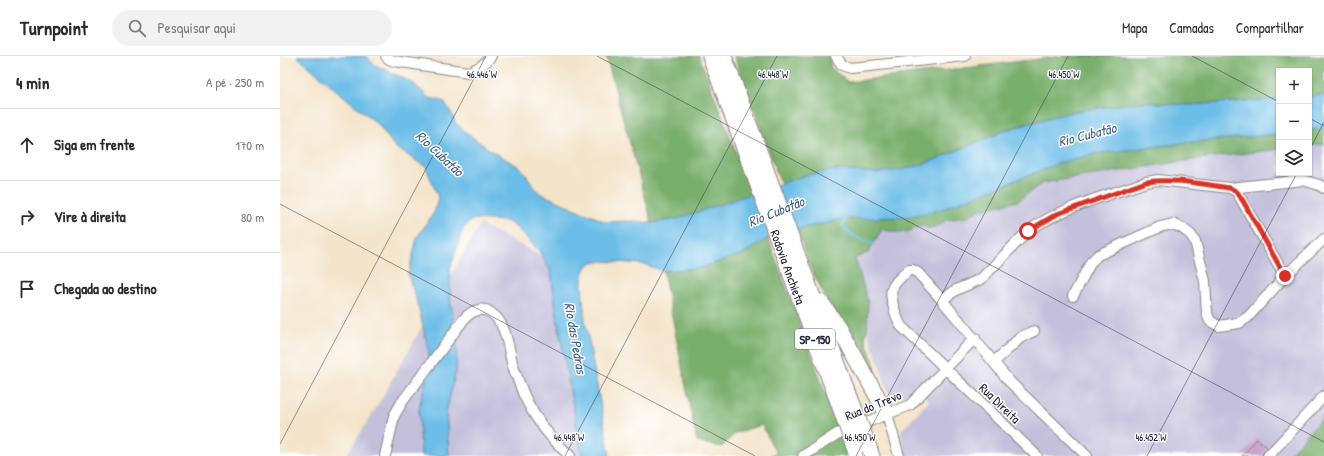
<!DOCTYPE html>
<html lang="pt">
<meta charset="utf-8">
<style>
body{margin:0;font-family:"Patrick Hand",sans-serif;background:#f2f2f3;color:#2b2b33}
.controls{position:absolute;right:12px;top:12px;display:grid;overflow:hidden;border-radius:0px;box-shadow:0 1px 3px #0004}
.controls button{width:36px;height:36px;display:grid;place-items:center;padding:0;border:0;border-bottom:1px solid #e1e1e2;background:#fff;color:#2b2b33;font:20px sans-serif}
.stop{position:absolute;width:12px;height:12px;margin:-9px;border:3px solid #d93025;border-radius:50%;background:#fff}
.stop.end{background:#d93025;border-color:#fff;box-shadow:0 1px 4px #0008}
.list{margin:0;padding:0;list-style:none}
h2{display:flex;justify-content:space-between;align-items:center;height:52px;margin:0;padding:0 16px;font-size:17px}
h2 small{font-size:13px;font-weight:400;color:#7c7c81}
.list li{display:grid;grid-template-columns:26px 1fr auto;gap:12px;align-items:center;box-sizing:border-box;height:72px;padding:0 16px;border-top:1px solid #e1e1e2}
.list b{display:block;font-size:15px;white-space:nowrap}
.list em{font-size:13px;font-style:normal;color:#7c7c81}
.icon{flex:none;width:22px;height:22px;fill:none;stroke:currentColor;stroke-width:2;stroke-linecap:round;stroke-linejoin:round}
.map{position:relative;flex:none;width:1044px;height:400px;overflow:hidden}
header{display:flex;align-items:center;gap:24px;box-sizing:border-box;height:56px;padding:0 20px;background:#fff;border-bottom:1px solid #e1e1e2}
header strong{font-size:19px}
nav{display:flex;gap:22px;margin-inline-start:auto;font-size:14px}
.search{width:280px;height:36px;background:#f2f2f3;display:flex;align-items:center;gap:10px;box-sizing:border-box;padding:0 14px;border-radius:22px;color:#7c7c81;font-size:15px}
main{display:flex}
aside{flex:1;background:#fff}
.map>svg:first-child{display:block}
.industrial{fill:#c4c0db}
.forest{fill:#79af6c;stroke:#4e6854}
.water{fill:#6cbde7;stroke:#477091}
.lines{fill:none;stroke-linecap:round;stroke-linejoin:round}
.stream{stroke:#6cbde7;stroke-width:2.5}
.building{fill:#cda2ca}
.minor-casing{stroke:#8b8382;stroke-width:12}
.highway-casing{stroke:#8b8382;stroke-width:17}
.minor{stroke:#fff;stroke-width:10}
.highway{stroke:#fff;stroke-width:15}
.highway-bridge-casing{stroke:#8b8382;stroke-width:17;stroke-linecap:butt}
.highway-bridge{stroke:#fff;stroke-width:15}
.route{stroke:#d93025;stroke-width:5}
.ticks{fill:none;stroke:#22223b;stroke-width:1;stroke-opacity:0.45}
.labels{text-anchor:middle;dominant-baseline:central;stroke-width:3;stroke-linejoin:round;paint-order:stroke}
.shield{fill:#fff;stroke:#646476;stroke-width:1}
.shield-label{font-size:12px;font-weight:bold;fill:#22223b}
.street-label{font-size:13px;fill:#22223b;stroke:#fff}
.water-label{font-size:14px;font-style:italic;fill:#406080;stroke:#fff}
.ticks-label{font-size:10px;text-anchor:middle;fill:#22223b;stroke:#fff;stroke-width:3;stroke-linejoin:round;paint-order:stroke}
</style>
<header>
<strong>Turnpoint</strong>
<div class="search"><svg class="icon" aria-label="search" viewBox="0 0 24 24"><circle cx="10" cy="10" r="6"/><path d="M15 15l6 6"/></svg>Pesquisar aqui</div>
<nav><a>Mapa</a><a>Camadas</a><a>Compartilhar</a></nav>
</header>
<main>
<aside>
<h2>4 min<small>A pé · 250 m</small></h2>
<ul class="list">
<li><svg class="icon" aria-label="ahead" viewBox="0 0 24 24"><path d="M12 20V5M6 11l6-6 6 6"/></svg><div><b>Siga em frente</b></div><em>170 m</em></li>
<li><svg class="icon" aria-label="right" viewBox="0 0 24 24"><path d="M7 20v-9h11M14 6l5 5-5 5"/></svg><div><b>Vire à direita</b></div><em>80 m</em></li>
<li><svg class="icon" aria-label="arrive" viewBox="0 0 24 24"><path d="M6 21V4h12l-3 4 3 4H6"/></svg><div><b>Chegada ao destino</b></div></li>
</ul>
</aside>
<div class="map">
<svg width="1044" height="400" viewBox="0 0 1044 400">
<rect width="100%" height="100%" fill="#fff"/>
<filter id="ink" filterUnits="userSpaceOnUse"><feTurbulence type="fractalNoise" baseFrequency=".025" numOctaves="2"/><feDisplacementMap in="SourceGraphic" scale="8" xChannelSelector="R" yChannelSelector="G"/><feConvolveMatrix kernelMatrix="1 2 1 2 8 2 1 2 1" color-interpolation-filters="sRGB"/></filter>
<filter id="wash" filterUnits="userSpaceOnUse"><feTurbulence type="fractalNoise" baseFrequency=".012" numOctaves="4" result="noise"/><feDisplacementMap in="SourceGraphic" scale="16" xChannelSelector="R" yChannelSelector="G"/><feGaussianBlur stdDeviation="0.9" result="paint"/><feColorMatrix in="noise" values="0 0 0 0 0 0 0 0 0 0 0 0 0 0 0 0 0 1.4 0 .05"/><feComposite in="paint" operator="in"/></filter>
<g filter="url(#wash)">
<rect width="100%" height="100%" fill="#f4e4ca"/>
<!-- industrial -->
<path class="industrial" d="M1044 88V360L1008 400H626L621 379V375L649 345 636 332 624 339H612L609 337 587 274 588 247 575 202 588 197 602 173 618 177 631 176 641 169 649 172 659 170 666 164 688 161 698 154 738 145 762 127 910 104 999 93V117H1029V90Z
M200 168 263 201 271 216 278 268 302 400H66L95 354Z"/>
<!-- forest -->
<path class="forest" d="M326 0H419L472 138 397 163 372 167Z
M454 0H549L551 12 568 26 784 0H1044V39L1029 41V15H999V43L909 49 860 46 790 56 728 73 647 107 625 113 597 117 556 114 526 119 501 128Z
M1044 72V88L1029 90V75Z
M999 78V93L910 104 762 127 738 145 698 154 688 161 666 164 659 170 649 172 641 169C626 179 619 178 602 173L588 197 575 202 588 247 587 274 585 283 596 312 591 311 565 269 548 246 530 211 517 173 564 163 626 161 659 154 780 107 814 98 903 87Z
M488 182 558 370 568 400H490L496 397 482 369 455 377 442 391 417 386 383 215 420 212 463 198Z
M1044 360V400H1008Z"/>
<!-- water -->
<path class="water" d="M17 0H86L93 8 133 27 149 42 163 45 170 54 175 66 186 77 213 96 241 112 259 137 326 166 353 165 372 167 397 163 526 119 556 114 597 117 625 113 647 107 729 73 790 56 860 46 909 49 999 43V78L903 87 814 98 780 107 659 154 626 161 564 163 517 173 488 182 463 198 420 212 383 215 363 208 322 205 308 208 302 220V230L305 264 330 400H302L278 267 271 216 259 195 237 172 227 165 193 163 183 172 170 213V241L177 294 176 315 166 356 169 400H141L139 354 148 311 149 295 136 242 128 219 137 182 155 155 158 141 146 111 115 91 98 68 55 33Z
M1044 39V72L1029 75V41Z"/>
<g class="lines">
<!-- stream -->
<path class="stream" d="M566 162 563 170C570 181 582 183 594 188"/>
</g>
<g id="blocks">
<!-- building -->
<path class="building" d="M977 383 987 391 981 400H962Z"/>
</g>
</g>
<g filter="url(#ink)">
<use href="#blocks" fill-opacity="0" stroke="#8b8382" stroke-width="1"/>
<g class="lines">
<!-- minor casing -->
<g class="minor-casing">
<path id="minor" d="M106 0 109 3 114 5 188 16C198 13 205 9 211 0
M556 0 562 9 570 12 685 0
M950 132 1023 124 1039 129 1044 132
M793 240 811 206 818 199 880 171 893 168 902 172 910 178 915 185 925 225 927 258 930 265 939 270 959 267 968 261 1005 220 1044 183
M662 244 676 234 701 223 748 175C783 151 826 140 866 126L878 124 950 132 957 136 1005 220
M714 306 741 281 754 275
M607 358 619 400
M105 400 114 360 122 346 184 263C191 255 202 250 211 257 227 267 228 293 233 310 236 319 240 329 244 339 256 365 269 380 290 400
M523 400 557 378 630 349 695 282
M757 400 621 270C617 263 609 241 612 233 614 226 623 219 629 214H633L638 217 662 244 730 326 807 400
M988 400 1044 340"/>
</g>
<!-- highway casing -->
<g class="highway-casing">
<path id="highway" d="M430 0 561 354
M444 0 573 349
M541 246 559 272 607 358
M588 389 592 400"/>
</g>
<!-- minor -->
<use href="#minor" class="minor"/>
<!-- highway -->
<use href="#highway" class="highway"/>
<!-- highway-bridge casing -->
<g class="highway-bridge-casing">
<path id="highway-bridge" d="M573 349 588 389
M561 354 575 394"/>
</g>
<!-- highway-bridge -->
<use href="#highway-bridge" class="highway-bridge"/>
</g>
</g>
<g class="lines" filter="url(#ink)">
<!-- route -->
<path class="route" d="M748 175 777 158 866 126C893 122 922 128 950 132L957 136 963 145 1005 220"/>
</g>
<!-- ticks -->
<path class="ticks" d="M317 0 1044 386M912 0 999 46M1029 62 1044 70M1029 95 1044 66M0 148 475 400M0 388 206 0M285 400 497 0M576 400 788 0M867 400 1017 117"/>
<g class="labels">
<!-- shield labels -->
<rect class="shield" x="515" y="273" width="40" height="20" rx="3"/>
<g class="shield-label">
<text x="535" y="283">SP-150</text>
</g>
<!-- street labels -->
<g class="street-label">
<text transform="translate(508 211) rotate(70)">Rodovia Anchieta</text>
<text transform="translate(720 347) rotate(44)">Rua Direita</text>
<text transform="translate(593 349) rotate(-22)">Rua do Trevo</text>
</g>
<!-- water labels -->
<g class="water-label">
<text transform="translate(807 78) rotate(-14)">Rio Cubatão</text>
<text transform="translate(160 97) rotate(43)">Rio Cubatão</text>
<text transform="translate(496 155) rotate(-22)">Rio Cubatão</text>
<text transform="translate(296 282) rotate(80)">Rio das Pedras</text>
</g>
</g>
<g class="ticks-label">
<text x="202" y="22">46.446°W</text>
<text x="493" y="22">46.448°W</text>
<text x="784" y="22">46.450°W</text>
<text x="289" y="385">46.448°W</text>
<text x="580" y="385">46.450°W</text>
<text x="871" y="385">46.452°W</text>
</g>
</svg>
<div class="controls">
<button>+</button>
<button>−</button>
<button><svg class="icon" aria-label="layers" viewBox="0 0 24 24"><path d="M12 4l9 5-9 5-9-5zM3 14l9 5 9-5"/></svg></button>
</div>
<div class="stop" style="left:748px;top:175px"></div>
<div class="stop end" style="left:1005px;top:220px"></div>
</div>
</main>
